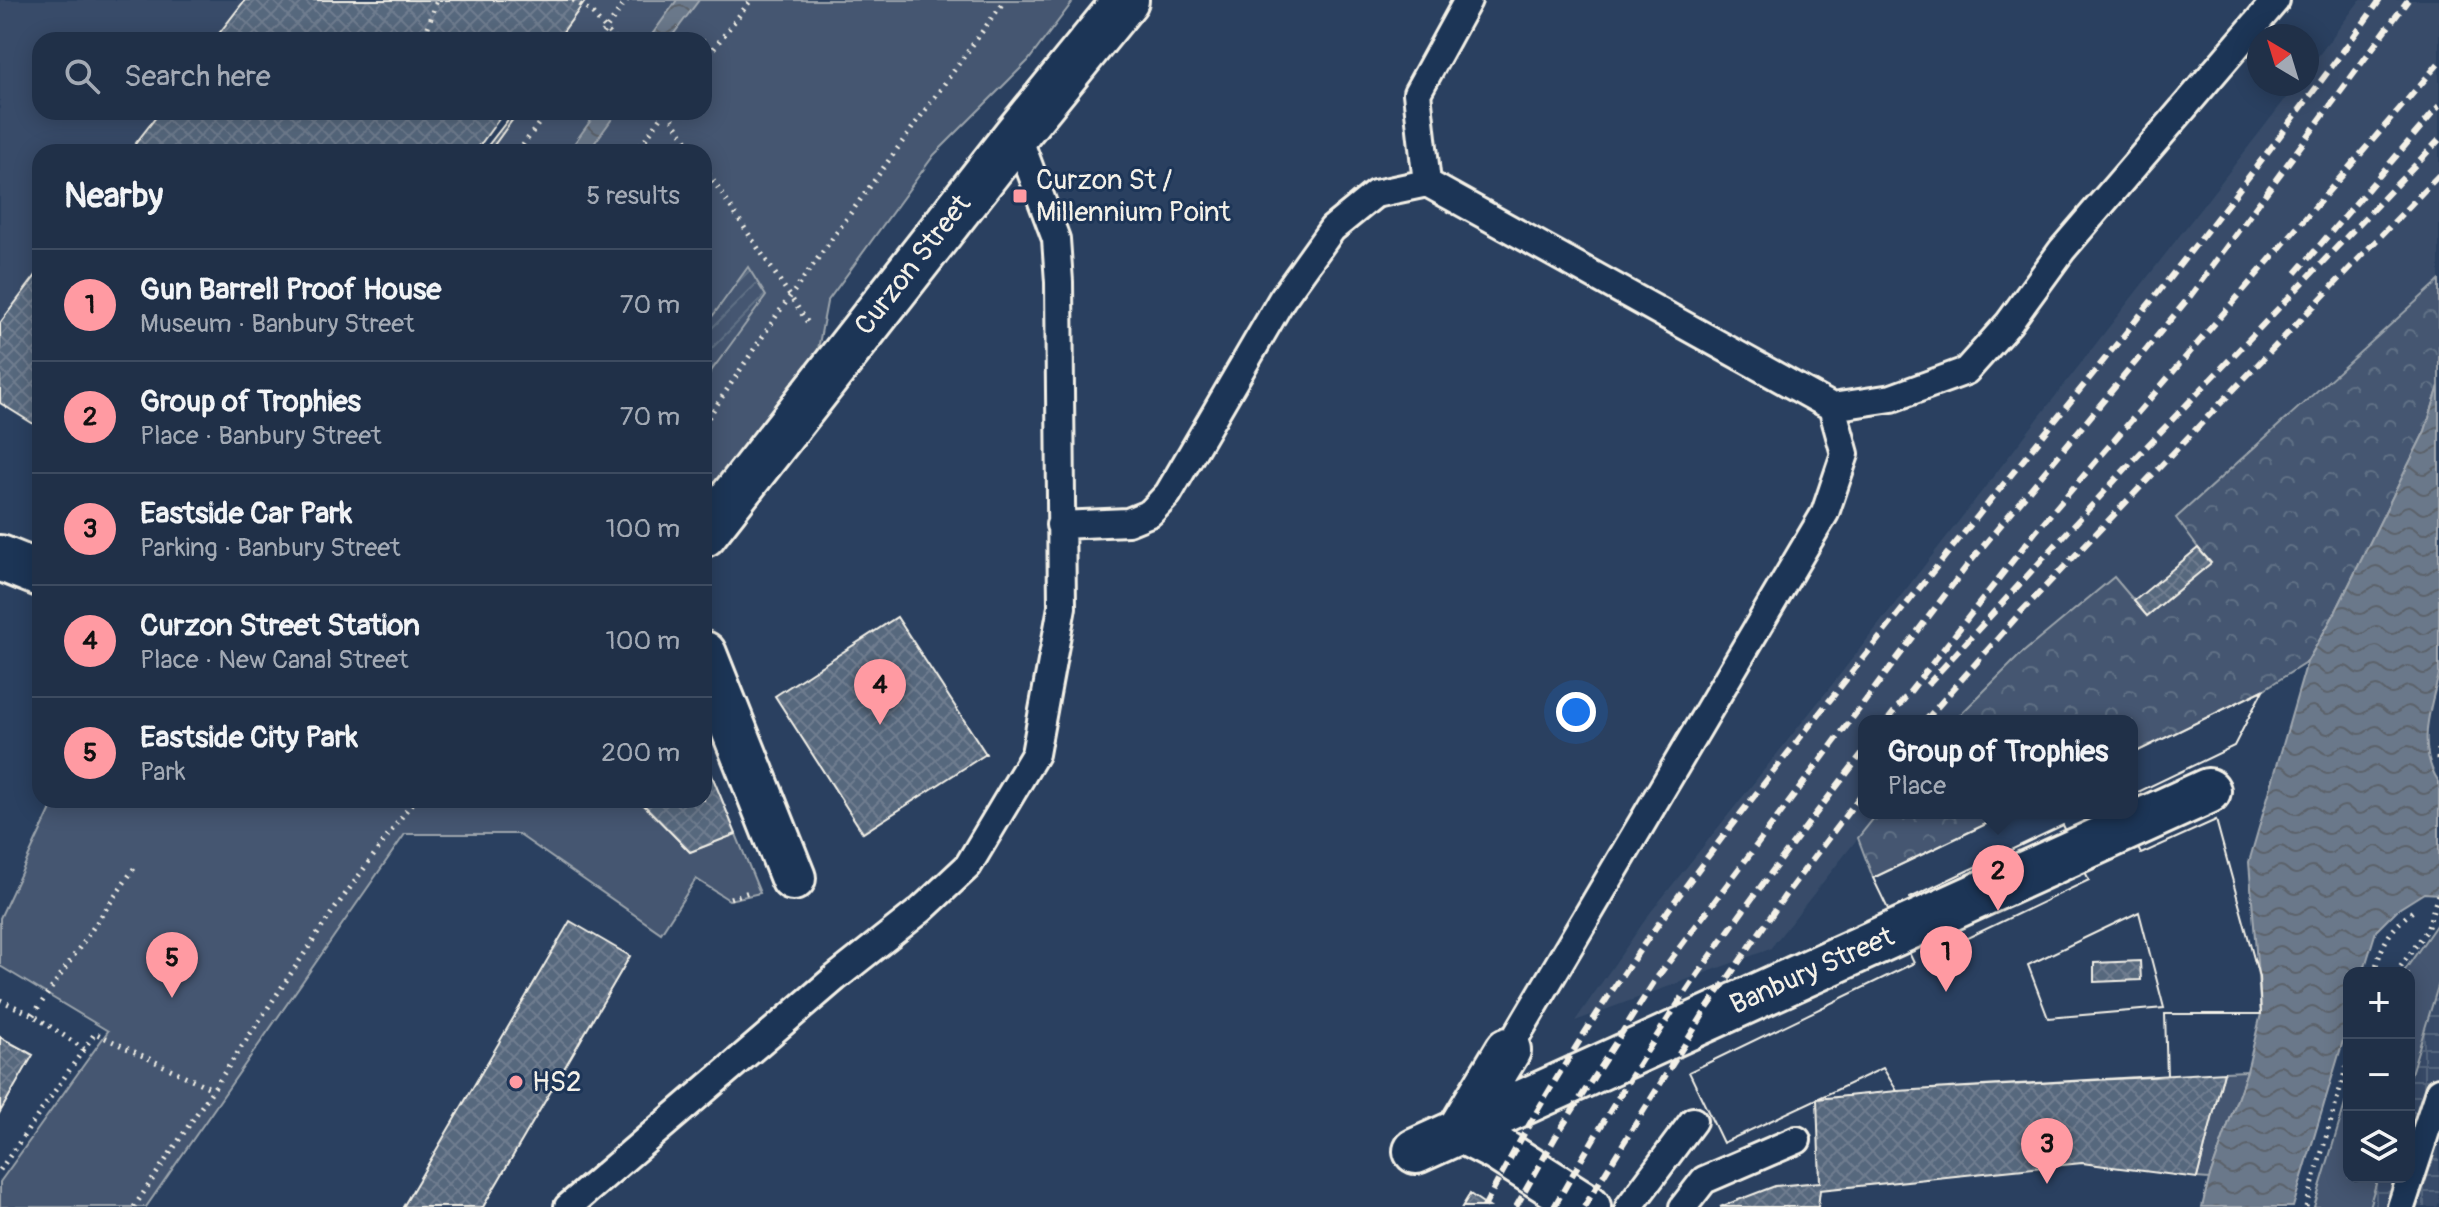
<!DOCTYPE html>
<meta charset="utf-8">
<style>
body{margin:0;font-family:Pangolin,sans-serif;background:#2d3c52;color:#f1f3f6}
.controls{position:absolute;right:24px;bottom:24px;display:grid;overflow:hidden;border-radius:16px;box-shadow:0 4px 20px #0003}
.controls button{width:72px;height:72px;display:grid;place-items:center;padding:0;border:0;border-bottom:2px solid #3d4b60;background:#203048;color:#f1f3f6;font:40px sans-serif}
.compass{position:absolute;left:2247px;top:24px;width:72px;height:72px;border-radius:50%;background:#203048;box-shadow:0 4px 20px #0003;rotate:322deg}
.you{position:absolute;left:1576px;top:712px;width:28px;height:28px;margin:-20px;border:6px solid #fff;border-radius:50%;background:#1a73e8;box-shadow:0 0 0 12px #1a73e833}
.badge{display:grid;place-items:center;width:52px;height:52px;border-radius:50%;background:#ff9aa2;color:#111;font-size:26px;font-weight:700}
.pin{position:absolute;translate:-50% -66px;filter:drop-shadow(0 2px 4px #0008)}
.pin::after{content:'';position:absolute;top:42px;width:28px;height:24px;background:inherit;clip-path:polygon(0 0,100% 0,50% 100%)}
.popup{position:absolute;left:1858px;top:715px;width:280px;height:104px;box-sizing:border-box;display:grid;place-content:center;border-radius:16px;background:#203048;filter:drop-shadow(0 2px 6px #0005);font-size:26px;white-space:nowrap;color:#a2a9b4}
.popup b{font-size:30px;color:#f1f3f6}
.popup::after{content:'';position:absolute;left:50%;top:100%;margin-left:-16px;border:16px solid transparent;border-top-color:#203048}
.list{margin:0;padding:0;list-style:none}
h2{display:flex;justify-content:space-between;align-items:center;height:104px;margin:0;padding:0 32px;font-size:34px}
h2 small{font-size:26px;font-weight:400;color:#a2a9b4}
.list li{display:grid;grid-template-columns:52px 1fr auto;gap:24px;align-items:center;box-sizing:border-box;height:112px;padding:0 32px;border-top:2px solid #3d4b60}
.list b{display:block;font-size:30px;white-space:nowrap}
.list p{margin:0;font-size:26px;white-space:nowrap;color:#a2a9b4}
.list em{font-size:26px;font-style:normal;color:#a2a9b4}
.icon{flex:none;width:44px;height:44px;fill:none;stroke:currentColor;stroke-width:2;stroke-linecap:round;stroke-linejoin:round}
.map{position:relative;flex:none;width:2439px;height:1207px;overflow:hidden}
.search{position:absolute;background:#203048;box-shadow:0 4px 20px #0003;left:32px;top:32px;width:680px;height:88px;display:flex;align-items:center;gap:20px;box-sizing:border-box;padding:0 28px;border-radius:24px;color:#a2a9b4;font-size:30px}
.panel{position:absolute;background:#203048;box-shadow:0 4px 20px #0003;left:32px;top:144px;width:680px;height:664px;border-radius:24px}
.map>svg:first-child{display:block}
.built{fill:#374c69}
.industrial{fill:url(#industrial-grid)}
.green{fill:#445771;stroke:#9ca4ac;stroke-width:2}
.forest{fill:url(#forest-crowns);stroke:#9ca4ac;stroke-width:2}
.garden{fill:url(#garden-furrows);stroke:#9ca4ac;stroke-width:2}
.water{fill:url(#water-waves);stroke:#a1a8b0;stroke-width:2}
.building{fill:url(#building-cross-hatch);stroke:#f4f1e8;stroke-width:2;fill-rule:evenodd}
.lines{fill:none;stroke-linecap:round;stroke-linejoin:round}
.lane-casing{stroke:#f4f1e8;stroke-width:32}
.street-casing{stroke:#f4f1e8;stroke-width:50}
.path{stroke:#f4f1e8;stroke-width:5;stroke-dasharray:2 6;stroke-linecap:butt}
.lane{stroke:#1d3557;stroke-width:26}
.street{stroke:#1d3557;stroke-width:44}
.rail{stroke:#f4f1e8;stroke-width:6;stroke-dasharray:12 6;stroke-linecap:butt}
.poi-dot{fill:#ff9aa2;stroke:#1d3557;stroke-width:3}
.labels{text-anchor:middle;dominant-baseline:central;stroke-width:6;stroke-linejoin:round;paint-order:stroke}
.poi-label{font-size:28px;fill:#f4f1e8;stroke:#1d3557;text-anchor:start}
.street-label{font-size:28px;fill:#f4f1e8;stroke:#1d3557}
</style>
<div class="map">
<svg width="2439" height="1207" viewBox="0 0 2439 1207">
<defs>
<pattern id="industrial-grid" width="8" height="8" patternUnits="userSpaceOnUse" patternTransform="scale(2)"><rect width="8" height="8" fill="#374c69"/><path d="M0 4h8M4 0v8" fill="none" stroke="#55667e"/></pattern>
<pattern id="forest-crowns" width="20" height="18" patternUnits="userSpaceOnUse" patternTransform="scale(2)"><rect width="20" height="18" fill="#445771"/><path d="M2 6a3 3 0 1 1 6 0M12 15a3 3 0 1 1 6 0" fill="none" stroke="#607085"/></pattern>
<pattern id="garden-furrows" width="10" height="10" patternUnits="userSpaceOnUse" patternTransform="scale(2)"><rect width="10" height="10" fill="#445771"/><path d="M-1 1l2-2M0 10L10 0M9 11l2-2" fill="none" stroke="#607085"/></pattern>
<pattern id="water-waves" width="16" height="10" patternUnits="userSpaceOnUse" patternTransform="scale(2)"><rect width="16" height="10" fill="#6a788a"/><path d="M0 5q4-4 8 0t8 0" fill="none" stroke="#5b626b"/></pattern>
<pattern id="building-cross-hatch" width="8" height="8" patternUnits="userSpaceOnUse" patternTransform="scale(2)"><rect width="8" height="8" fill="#56677d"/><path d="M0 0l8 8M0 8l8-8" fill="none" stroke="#6f7d8f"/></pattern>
</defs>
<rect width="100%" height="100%" fill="#2a4060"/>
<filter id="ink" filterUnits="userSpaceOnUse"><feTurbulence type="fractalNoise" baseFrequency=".0125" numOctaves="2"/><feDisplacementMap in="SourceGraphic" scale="16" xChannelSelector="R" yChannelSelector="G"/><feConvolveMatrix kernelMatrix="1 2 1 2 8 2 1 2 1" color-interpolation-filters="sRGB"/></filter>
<g filter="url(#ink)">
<!-- built -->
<path class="built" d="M0 0H581L552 40H40V112H500L471 152H40V421L0 399Z
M2360 0H2439V386L2307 662 2263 690 2132 754V721H1864V813H2009L1873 878 1858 838 1770 949 1575 1021 1650 913 1835 681 2297 84H2307V71Z"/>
<!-- industrial -->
<path class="industrial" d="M2439 983V1202L2437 1207H2369L2378 1177H2409V1080Z"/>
<!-- green -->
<path class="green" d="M586 0H1074L1028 61 934 155 827 302 816 360 704 508V152H489L518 112H704V40H557Z
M55 800H639L690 852 736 834 760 893 729 900 696 879 661 933 518 834H405L146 1207H0V1182L108 1031 0 966V918Z
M2439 921V983L2409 1080V973H2403Z
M2247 1071 2209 1179 2197 1178 2224 1072Z
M2349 1091V1177H2378L2369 1207H2314Z"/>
<!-- forest -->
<path class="forest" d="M2439 281V386L2425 431 2335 613 2307 662 2263 690 2132 754V721H1954L2020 655 2114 577 2147 616 2210 564 2176 518Z
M1878 813H2009L1873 878 1858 838Z"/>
<!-- garden -->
<path class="garden" d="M748 267 766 296 704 381V328Z"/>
<!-- water -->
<path class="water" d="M677 0H699L669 40H648Z
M597 112H617L588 152H568Z
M2439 386V675C2429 710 2417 750 2439 782V894L2424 893 2397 910 2376 931 2363 973H2349V1021L2293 1207H2202L2209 1179 2247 1071 2261 1014 2249 862 2307 662 2335 613 2425 431Z"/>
<!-- building -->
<path class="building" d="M245 0H586L557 40H214Z
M160 112H504L475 152H129Z
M514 112H518L489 152H483Z
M40 270V428L0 403V323Z
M2198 548 2211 563 2147 616 2134 601Z
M897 617 986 754 863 833 775 696Z
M2263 690 2234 746 2132 795V754Z
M2263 690 2234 746 2132 795V754Z
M704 756 736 834 690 852 639 800H704Z
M2009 813H2120L2141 854 2216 820 2259 977 2261 1014H2165L2167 1076 1897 1091 1883 1068 1723 1143 1689 1072 1914 963 1873 878ZM2063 825 2089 880 1936 953 1910 898ZM2139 912 2164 1008 2048 1018 2028 965Z
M2009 813H2120L2141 854 2216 820 2259 977 2261 1014H2165L2167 1076 1897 1091 1883 1068 1723 1143 1689 1072 1914 963 1873 878Z
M2063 825 2089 880 1936 953 1910 898Z
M2139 912 2164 1008 2048 1018 2028 965Z
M570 921 630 956 483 1207H403Z
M2140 961 2141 980 2094 982V963Z
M0 1037 33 1055 0 1112Z
M2224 1072 2197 1178 2082 1163 1820 1190 1818 1207H1720L1775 1186 1820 1182 1817 1099 1897 1091Z
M1470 1194 1489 1207H1462Z"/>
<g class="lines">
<!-- lane casing -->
<g class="lane-casing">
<path id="lane" d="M1427 183 1417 93 1468 0
M1060 525 1128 522 1150 513 1168 494 1282 299 1332 229 1375 194 1427 183 1832 407 1892 398 1966 371 2009 323 2062 250 2276 0
M1508 1050 1825 513 1845 454 1832 407
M568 1207 835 978 922 909 968 866 1035 754 1062 607 1059 282 1056 239 1017 134
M1629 1207 1693 1121
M1683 1207 1704 1180 1797 1140
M2401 1207 2439 1091"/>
</g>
<!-- street casing -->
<g class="street-casing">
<path id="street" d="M704 534 1017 134 1126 0
M0 558 40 574
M704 654 793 878
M1508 1050 1460 1130 1497 1149 1588 1207
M1416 1151 2208 791"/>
</g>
<!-- path -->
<path class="path" d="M573 0 590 11 615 40
M428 27 437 0
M598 40 627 0
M704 61 751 0
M668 112 694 152
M518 152 547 112
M636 152 665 112
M704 167 810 326
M704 424 779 312 1005 0
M2439 749 2437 756 2439 760
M730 898 752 891
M2374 973C2383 942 2389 930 2414 910
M2396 973 2427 930 2439 891
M0 1000 33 1015 84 1049 95 1033 212 1089
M33 1015 137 864
M0 1170 84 1049
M134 1207 331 914 414 800
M2306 1207 2349 1058"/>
<!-- lane -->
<use href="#lane" class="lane"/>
<!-- street -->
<use href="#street" class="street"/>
<!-- rail -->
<path class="rail" d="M2296 273 2439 106
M1927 685 2129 465 2439 140
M1887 721 2036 531 2439 63
M1925 721 2021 612 2439 175
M1484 1207C1534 1112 1591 1018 1654 930 1718 840 1788 753 1857 666 2033 445 2216 230 2380 0
M1516 1207 1555 1138 1656 979 1966 567 2191 295 2408 0
M1554 1207C1602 1123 1652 1039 1708 960 1758 888 1811 820 1864 751
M1584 1207 1706 1010 1786 894 1864 791"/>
</g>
</g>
<!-- markers -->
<g class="poi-dot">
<rect x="1012" y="188" width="16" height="16" rx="4"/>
<circle cx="516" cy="1082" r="8"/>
</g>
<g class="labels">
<!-- poi labels -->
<g class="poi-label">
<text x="1036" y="180">Curzon St /<tspan x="1036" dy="32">Millennium Point</tspan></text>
<text x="532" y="1082">HS2</text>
</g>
<!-- street labels -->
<g class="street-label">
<text transform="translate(913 265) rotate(-52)">Curzon Street</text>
<text transform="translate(1812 971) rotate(-24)">Banbury Street</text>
</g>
</g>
</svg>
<div class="controls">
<button>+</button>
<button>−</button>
<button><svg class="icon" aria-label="layers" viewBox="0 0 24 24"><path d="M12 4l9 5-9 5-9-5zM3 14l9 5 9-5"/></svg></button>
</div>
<svg class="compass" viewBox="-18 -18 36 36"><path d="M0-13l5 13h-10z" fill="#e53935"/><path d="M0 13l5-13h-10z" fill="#a2a9b4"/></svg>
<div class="you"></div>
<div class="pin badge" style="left:1946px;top:992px">1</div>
<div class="pin badge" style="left:1998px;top:911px">2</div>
<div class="popup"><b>Group of Trophies</b>Place</div>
<div class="pin badge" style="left:2047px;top:1184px">3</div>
<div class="pin badge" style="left:880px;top:725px">4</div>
<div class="pin badge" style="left:172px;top:998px">5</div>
<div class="search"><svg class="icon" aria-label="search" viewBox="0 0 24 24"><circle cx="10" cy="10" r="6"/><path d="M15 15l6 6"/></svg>Search here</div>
<section class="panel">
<h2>Nearby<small>5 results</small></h2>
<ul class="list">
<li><span class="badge">1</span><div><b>Gun Barrell Proof House</b><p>Museum · Banbury Street</p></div><em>70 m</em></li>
<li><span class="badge">2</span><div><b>Group of Trophies</b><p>Place · Banbury Street</p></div><em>70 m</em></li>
<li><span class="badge">3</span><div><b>Eastside Car Park</b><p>Parking · Banbury Street</p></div><em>100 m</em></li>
<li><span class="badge">4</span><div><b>Curzon Street Station</b><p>Place · New Canal Street</p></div><em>100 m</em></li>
<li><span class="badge">5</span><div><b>Eastside City Park</b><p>Park</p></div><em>200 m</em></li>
</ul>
</section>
</div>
